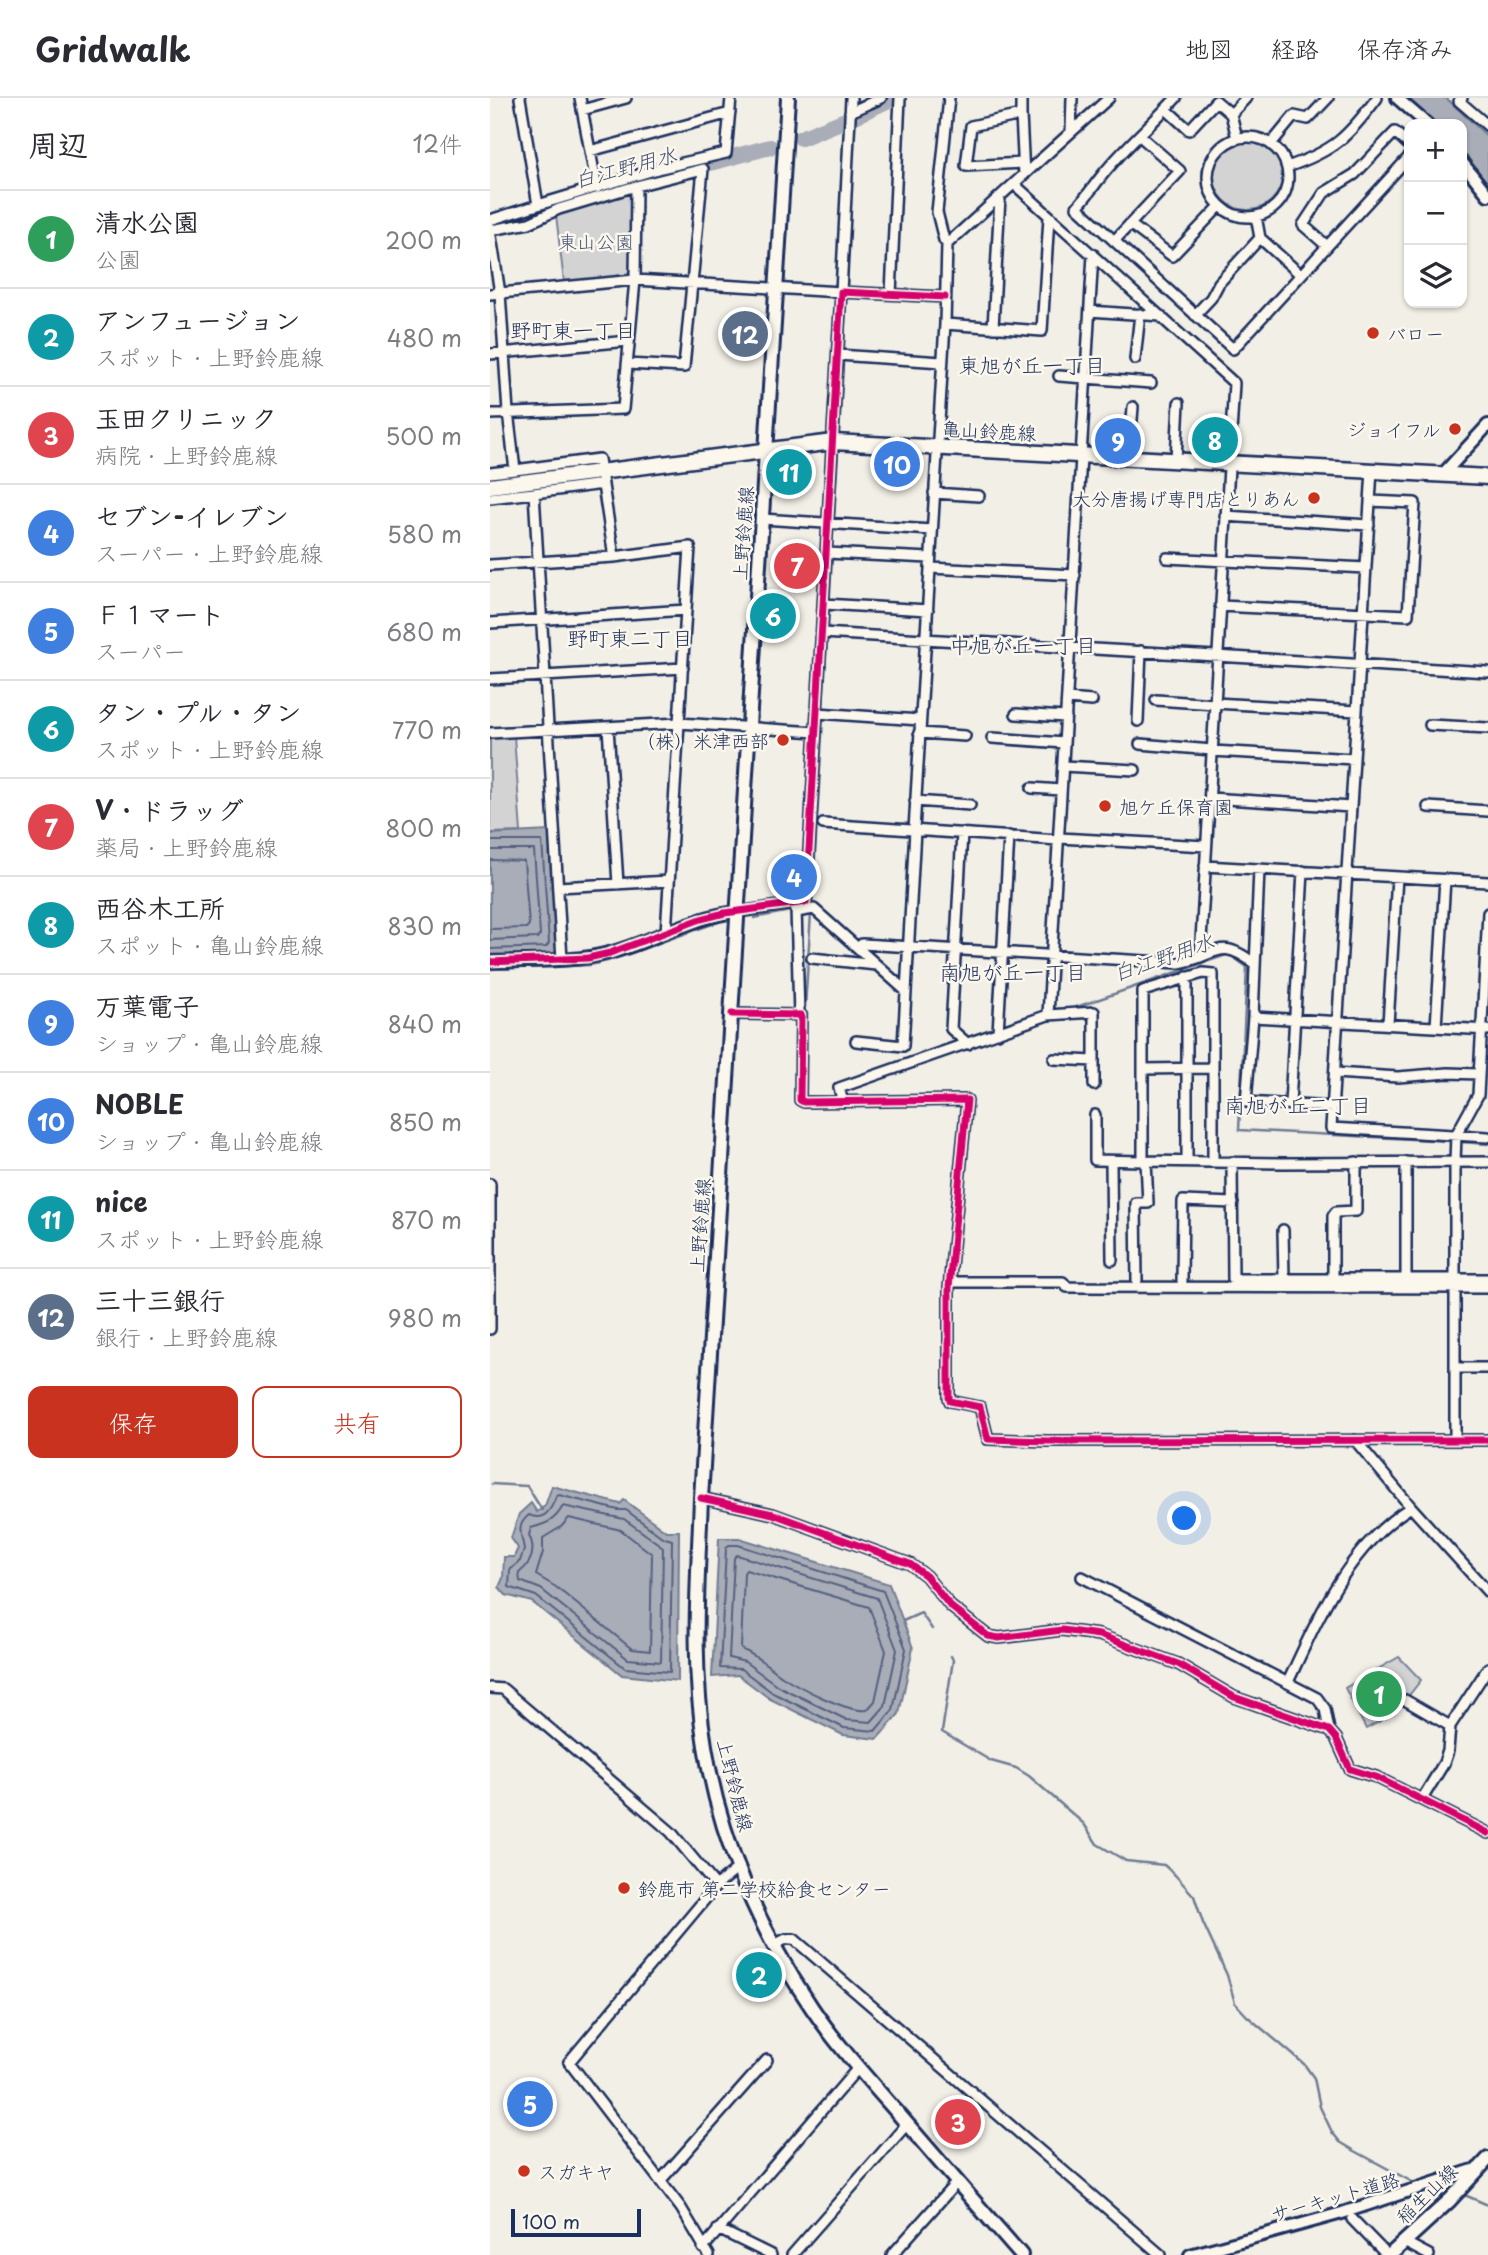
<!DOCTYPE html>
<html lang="ja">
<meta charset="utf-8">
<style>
body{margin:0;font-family:"Playpen Sans","Klee One",sans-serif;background:#f7f7f7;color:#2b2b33}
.controls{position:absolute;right:21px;top:21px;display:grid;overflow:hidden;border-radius:14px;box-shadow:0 2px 5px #0004}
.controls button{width:63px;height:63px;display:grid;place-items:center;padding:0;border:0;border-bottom:2px solid #e1e1e2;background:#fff;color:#2b2b33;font:35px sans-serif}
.scale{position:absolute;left:21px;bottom:18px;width:130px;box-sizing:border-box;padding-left:7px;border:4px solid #1b2f5e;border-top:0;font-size:19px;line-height:24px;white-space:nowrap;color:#1b2f5e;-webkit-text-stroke:5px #fbf7ec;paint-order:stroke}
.you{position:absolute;left:695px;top:1421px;width:24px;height:24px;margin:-18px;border:5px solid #fff;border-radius:50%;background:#1a73e8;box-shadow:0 0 0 10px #1a73e833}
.badge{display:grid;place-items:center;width:46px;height:46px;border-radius:50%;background:#c8321e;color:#fff;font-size:23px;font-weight:700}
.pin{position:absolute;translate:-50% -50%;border:4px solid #fff;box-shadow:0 2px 7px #0006}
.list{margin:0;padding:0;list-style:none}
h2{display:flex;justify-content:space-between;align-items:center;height:91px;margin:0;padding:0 28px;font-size:30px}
h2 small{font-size:23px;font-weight:400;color:#7c7c81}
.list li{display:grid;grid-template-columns:46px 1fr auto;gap:21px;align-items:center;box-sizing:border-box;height:98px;padding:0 28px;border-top:2px solid #e1e1e2}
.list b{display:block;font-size:26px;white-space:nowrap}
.list p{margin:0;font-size:23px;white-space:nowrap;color:#7c7c81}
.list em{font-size:23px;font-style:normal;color:#7c7c81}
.actions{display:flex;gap:14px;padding:21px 28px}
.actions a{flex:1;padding:16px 0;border:2px solid #c8321e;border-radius:14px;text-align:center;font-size:24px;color:#c8321e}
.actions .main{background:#c8321e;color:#fff}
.icon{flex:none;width:38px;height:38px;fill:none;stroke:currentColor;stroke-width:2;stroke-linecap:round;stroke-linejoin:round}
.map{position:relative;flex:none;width:998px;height:2157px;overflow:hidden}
header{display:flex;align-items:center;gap:42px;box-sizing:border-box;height:98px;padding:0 35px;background:#fff;border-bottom:2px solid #e1e1e2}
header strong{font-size:33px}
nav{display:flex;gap:38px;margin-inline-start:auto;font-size:24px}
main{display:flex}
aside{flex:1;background:#fff}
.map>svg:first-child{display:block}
.green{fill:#d2d3d2;stroke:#768198;stroke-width:2}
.water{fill:#a9adb7;stroke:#707b93;stroke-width:2}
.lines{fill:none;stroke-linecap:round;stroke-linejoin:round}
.shore{stroke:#546182;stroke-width:2}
.stream{stroke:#707b93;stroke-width:2.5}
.river{stroke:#a9adb7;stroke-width:16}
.minor-casing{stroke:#1b2f5e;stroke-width:14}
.tertiary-casing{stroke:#1b2f5e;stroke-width:16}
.secondary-casing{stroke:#1b2f5e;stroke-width:18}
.primary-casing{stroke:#1b2f5e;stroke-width:19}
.minor{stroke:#fbf7ec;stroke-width:9}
.tertiary{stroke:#fbf7ec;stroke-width:10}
.secondary{stroke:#fbf7ec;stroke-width:12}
.primary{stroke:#fbf7ec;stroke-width:14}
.cycleway-casing{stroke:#fbf7ec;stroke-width:11}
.cycleway{stroke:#d6006c;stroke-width:7}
.poi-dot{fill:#c8321e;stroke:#fbf7ec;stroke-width:2.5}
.labels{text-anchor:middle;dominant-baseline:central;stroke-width:5;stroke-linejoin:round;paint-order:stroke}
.park-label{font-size:19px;fill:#49587b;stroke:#fbf7ec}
.poi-label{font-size:19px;fill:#1b2f5e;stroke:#fbf7ec;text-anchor:start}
.street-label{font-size:19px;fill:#1b2f5e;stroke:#fbf7ec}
.water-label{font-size:21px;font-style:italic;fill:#465579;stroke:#fbf7ec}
.neighbourhood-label{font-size:21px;fill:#1b2f5e;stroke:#fbf7ec}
</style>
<header>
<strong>Gridwalk</strong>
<nav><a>地図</a><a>経路</a><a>保存済み</a></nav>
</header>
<main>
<aside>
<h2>周辺<small>12件</small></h2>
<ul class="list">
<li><span class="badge" style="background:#2e9e5b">1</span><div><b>清水公園</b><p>公園</p></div><em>200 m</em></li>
<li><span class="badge" style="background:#0f9aa8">2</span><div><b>アンフュージョン</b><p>スポット · 上野鈴鹿線</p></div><em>480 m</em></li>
<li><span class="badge" style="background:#e0444e">3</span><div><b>玉田クリニック</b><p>病院 · 上野鈴鹿線</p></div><em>500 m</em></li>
<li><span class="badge" style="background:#3f7fe0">4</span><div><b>セブン-イレブン</b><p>スーパー · 上野鈴鹿線</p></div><em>580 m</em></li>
<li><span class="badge" style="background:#3f7fe0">5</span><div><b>Ｆ１マート</b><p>スーパー</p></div><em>680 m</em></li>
<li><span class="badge" style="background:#0f9aa8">6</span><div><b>タン・プル・タン</b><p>スポット · 上野鈴鹿線</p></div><em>770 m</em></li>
<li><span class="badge" style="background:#e0444e">7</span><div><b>V・ドラッグ</b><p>薬局 · 上野鈴鹿線</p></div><em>800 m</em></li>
<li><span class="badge" style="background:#0f9aa8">8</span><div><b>西谷木工所</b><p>スポット · 亀山鈴鹿線</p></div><em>830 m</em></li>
<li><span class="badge" style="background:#3f7fe0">9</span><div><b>万葉電子</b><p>ショップ · 亀山鈴鹿線</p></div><em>840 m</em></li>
<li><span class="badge" style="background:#3f7fe0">10</span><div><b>NOBLE</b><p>ショップ · 亀山鈴鹿線</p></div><em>850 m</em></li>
<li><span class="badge" style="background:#0f9aa8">11</span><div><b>nice</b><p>スポット · 上野鈴鹿線</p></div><em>870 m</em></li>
<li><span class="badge" style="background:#5c6f8a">12</span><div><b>三十三銀行</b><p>銀行 · 上野鈴鹿線</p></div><em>980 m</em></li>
</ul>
<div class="actions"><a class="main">保存</a><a>共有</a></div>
</aside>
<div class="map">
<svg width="998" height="2157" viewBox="0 0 998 2157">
<rect width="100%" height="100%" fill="#f2efe6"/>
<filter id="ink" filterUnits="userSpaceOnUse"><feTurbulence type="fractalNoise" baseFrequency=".0143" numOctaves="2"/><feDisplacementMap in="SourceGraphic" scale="14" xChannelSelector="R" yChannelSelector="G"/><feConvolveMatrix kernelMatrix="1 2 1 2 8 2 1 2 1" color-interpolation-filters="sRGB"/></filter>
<g filter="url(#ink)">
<!-- green -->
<path class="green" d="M724 78a34 34 0 1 1 68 0a34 34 0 1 1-68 0Z
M139 94 142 98 141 172 135 177 74 184 66 117Z
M24 638 31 734 0 735V639Z
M909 1559 931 1582 905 1615 876 1631 855 1590Z"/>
<!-- water -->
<path class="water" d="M914 0H956L998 39V87L972 55V26H943Z
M59 733 67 853 64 855 0 858V736Z
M62 1388 130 1406 134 1402 176 1433H189L188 1583 132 1577 42 1504 16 1497 9 1489 13 1480 14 1459H24L28 1450 21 1440 29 1416 41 1405 47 1414 55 1408Z
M229 1440H249L399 1486 423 1550 409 1616 387 1641 353 1637 280 1601 248 1577 222 1579Z"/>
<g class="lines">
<!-- shore -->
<path class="shore" d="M0 743H52L59 845 56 849 0 851
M0 752H44L50 837 47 840 0 842
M0 762 34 763 39 827 36 830 0 831
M69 1397 128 1412H136L172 1439 182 1442 180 1574 135 1570 46 1498 19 1489 20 1472 30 1463 34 1452C33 1439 24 1429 39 1417 54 1424 61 1412 66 1399Z
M73 1408 134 1421 173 1449 171 1564 138 1561 51 1491 30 1483 29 1475C42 1465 46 1452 39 1437L41 1430C56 1426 65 1423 73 1408Z
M79 1420 131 1432 162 1456 160 1553 142 1551 66 1489 46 1477 53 1454V1440L71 1429Z
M239 1447H248L393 1493 416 1551 403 1612 385 1633 354 1630 283 1595 251 1571 230 1570 236 1450Z
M247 1457 387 1500 407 1552 395 1608 381 1624 357 1622 288 1588 255 1564 239 1560 244 1460Z
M256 1472 379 1509 396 1553 385 1603 377 1612C358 1615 309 1589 292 1578 278 1568 266 1557 251 1551L254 1475Z"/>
<!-- stream -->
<path class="stream" d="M354 250 356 203
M349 337 353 266
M342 452 348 355
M338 532 342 458
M333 612 337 539
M322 808 333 619
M264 820 300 813
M0 871 100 867 117 863 231 823
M315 909 321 815
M575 913 739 856 757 869 749 1032 960 1043
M317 922V915
M971 1044 998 1046
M2 1386 37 1388 52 1412
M413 1523 431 1515 442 1531
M461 1558 463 1562 452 1634 501 1663 526 1670 539 1678 594 1726 607 1746 636 1763 674 1767 685 1777 704 1798 713 1825 737 1877 745 1905 757 1918 814 1966 824 1980 830 2009 842 2034 850 2044 865 2053 926 2086
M939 2092 951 2097H959
M969 2098H977L998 2107"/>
<!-- river -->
<path class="river" d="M311 40 363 19 403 0
M194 72 280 49
M0 126 82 103"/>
<!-- minor casing -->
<g class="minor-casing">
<path id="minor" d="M30 0 48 107 171 70 236 55 241 0
M90 0 107 90
M686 0C663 25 636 48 614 75 605 86 597 98 587 109L743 251 919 59
M972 0 969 3 998 28
M92 12 136 0
M677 12 699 32 726 3 741 16
M360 14 391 0
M531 17V0
M581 34 582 0
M718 79a40 40 0 1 1 80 0a40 40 0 1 1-80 0Z
M747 40 741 16 756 0
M781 46 804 18 818 21 838 0
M100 53 240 15
M533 65 476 68 481 28 531 17 534 77
M797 69C844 53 858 39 887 0
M524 86 744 285 710 859
M766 118 770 140 811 177
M0 122 48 107
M641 127 682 158 730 108
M0 129 1 132 39 125 69 111 146 88 145 182 10 195 0 132
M624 143 690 73 650 38
M457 146 619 0
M837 148 813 127 834 95 865 76 905 34 919 47
M0 196 10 195 18 314 25 372 109 361 124 459
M401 196 410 0
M600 213 671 218
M705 217 721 200 729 185 770 140
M455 226 552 233 559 119
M503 230 510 99
M0 256 139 243
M348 257 452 264
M645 261 650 216
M137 266 194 269 213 71 146 88
M569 278 661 285
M0 316 133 311 145 182 351 194 361 0
M639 359 643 309
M686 361 689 305
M882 372 841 1030 998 1039
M0 375 25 372
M444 395 489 398
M0 400 44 395
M735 418 879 427
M272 421 442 432
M337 455 440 460
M677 460 876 470
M0 467 124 459 200 449 196 512 0 525
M440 470 585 477
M334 506 438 512
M730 508 918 517 925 405 880 403
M332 535 998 574
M0 581 193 570
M577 601 602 603
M666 602 725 606
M725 605 867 613
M327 615 430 622
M526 616 576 619
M648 623 651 553
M940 627 998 630
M118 629 128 786
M0 635 189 625 326 634
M429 635 475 638
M502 640 574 645
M650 646 722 652
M722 653 864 661
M573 668 645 672
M542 690 571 692
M720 700 861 709
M425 703 480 707
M938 709 998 713
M333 726 568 742
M424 732 455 226 457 146 454 142 447 114 459 0
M472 735 461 931 478 946
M569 740 716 748
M715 768 998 784
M769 771 763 919 756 1004 843 1009
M68 789 179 783
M306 810 309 917
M248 814 316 804 351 194 455 199
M306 814 324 811 416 893
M176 835 196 512
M368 850 372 846 689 865C727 859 728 837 765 866
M322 860 386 867
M72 861 44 395 113 386
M242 916 311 917 310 1002 314 1004 477 1002 459 1190V1300L460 1303 490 1309 498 1341 557 1343 998 1342
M558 917 603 156
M763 919 998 932
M898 926 907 779
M946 929 955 781
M508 935 519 738
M366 943 413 948 425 732
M564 961 604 963
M653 971 723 970
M845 975 908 979 958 975 989 976
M353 1004 349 990 558 917 604 914V987
M800 1006 813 773
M605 1017V1062L653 1063
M621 1063 622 1162
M697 1063V879
M723 1063V876L713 875 653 893V1063L792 1065 998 1064
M742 1064 743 1181H998
M0 1086V1231
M793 1132 794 1181
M647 1182 646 1105H658L656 1063
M843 1182V1118L846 1114 866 1113V1064
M916 1182V1064
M692 1183 693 1103 743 1105
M461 1184H573L577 1189 998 1190
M965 1270H998
M865 1342 921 1409 998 1494
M965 1342V1064L966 1037 988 997 998 815
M211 1400 283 1416 420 1466 436 1478 460 1508 498 1538 509 1540 572 1532 609 1537 688 1566 744 1599 839 1632 846 1640 860 1671 886 1679 998 1735
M592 1479 827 1600 835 1611 839 1632
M798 1584C828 1520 858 1448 921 1409
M0 1590 13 1591 181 1734 226 1788 248 1770
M915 1602 960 1628
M932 1701 954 1665 958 1653 960 1628 998 1570
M284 1847 296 1841H304L671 2157
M170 2083 277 1962
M862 2121 897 2157
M228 2131 281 2157
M914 2144 939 2157
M213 2150 368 1970
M219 2157 191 2110 79 1964 226 1788
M302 2157 417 2026
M402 2157 467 2084"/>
</g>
<!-- tertiary casing -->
<g class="tertiary-casing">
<path id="tertiary" d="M907 0 937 26
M972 64 998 97
M953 376 998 327
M0 864C39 862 81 865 119 855 162 844 202 818 248 814
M700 2157 852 2115 989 2070"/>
</g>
<!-- secondary casing -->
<g class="secondary-casing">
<path id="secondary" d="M298 0 211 1400C208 1483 201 1566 215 1648 230 1742 269 1832 322 1910 347 1947 377 1980 406 2013 447 2061 489 2109 531 2157
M900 2157 960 2102 998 2061"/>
</g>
<!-- primary casing -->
<g class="primary-casing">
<path id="primary" d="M0 388 343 344 998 379"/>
</g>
<!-- minor -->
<use href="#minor" class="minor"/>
<!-- tertiary -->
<use href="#tertiary" class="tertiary"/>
<!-- secondary -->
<use href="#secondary" class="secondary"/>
<!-- primary -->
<use href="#primary" class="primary"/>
<!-- cycleway casing -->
<g class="cycleway-casing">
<path id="cycleway" d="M0 864 98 860 120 855 211 821 235 815 316 804 351 194 455 199
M242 916 311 917 310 1002 314 1004 477 1002 459 1190V1300L460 1303 490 1309 498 1341 557 1343 998 1342
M211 1400 283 1416 420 1466 436 1478 460 1508 498 1538 509 1540 572 1532 609 1537 688 1566 744 1599 839 1632 846 1640 860 1671 886 1679 998 1735"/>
</g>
<!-- cycleway -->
<use href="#cycleway" class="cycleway"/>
</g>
</g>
<!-- markers -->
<g class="poi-dot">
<circle cx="883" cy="235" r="7"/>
<circle cx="965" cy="331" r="7"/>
<circle cx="824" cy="400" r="7"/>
<circle cx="293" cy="642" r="7"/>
<circle cx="615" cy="708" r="7"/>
<circle cx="134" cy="1790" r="7"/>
<circle cx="34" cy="2073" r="7"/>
</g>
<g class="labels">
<!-- park labels -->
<g class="park-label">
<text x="106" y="143">東山公園</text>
</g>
<!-- poi labels -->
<g class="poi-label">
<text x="897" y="235">バロー</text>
<text x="951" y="331" text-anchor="end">ジョイフル</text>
<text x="810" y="400" text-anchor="end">大分唐揚げ専門店とりあん</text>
<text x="279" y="642" text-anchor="end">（株）米津西部</text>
<text x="629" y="708">旭ケ丘保育園</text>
<text x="148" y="1790">鈴鹿市 第二学校給食センター</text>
<text x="48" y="2073">スガキヤ</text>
</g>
<!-- street labels -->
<g class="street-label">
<text transform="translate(499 332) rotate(3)">亀山鈴鹿線</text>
<text transform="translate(252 435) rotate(-86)">上野鈴鹿線</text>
<text transform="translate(209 1127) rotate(-86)">上野鈴鹿線</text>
<text transform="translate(246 1687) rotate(76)">上野鈴鹿線</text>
<text transform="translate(936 2095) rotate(-44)">稲生山線</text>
<text transform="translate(845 2098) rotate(-16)">サーキット道路</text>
</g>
<!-- water labels -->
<g class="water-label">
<text transform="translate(135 68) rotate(-15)">白江野用水</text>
<text transform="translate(673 858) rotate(-19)">白江野用水</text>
</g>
<!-- neighbourhood labels -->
<g class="neighbourhood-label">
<text x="83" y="231">野町東一丁目</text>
<text x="542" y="266">東旭が丘一丁目</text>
<text x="140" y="539">野町東二丁目</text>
<text x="533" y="546">中旭が丘一丁目</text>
<text x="523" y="873">南旭が丘一丁目</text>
<text x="808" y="1006">南旭が丘二丁目</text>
</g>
</g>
</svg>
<div class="controls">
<button>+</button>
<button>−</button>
<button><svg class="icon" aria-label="layers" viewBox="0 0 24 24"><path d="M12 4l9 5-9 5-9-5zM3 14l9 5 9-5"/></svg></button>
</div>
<div class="scale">100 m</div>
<div class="you"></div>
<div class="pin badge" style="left:889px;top:1596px;background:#2e9e5b">1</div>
<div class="pin badge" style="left:269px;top:1877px;background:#0f9aa8">2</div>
<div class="pin badge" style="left:468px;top:2024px;background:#e0444e">3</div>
<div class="pin badge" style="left:304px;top:779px;background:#3f7fe0">4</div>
<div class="pin badge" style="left:40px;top:2006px;background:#3f7fe0">5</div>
<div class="pin badge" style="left:283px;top:518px;background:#0f9aa8">6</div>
<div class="pin badge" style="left:307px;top:468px;background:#e0444e">7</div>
<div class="pin badge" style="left:725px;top:342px;background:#0f9aa8">8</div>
<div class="pin badge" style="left:628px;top:343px;background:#3f7fe0">9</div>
<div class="pin badge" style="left:407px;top:366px;background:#3f7fe0">10</div>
<div class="pin badge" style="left:299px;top:374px;background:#0f9aa8">11</div>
<div class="pin badge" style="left:255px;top:236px;background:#5c6f8a">12</div>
</div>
</main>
